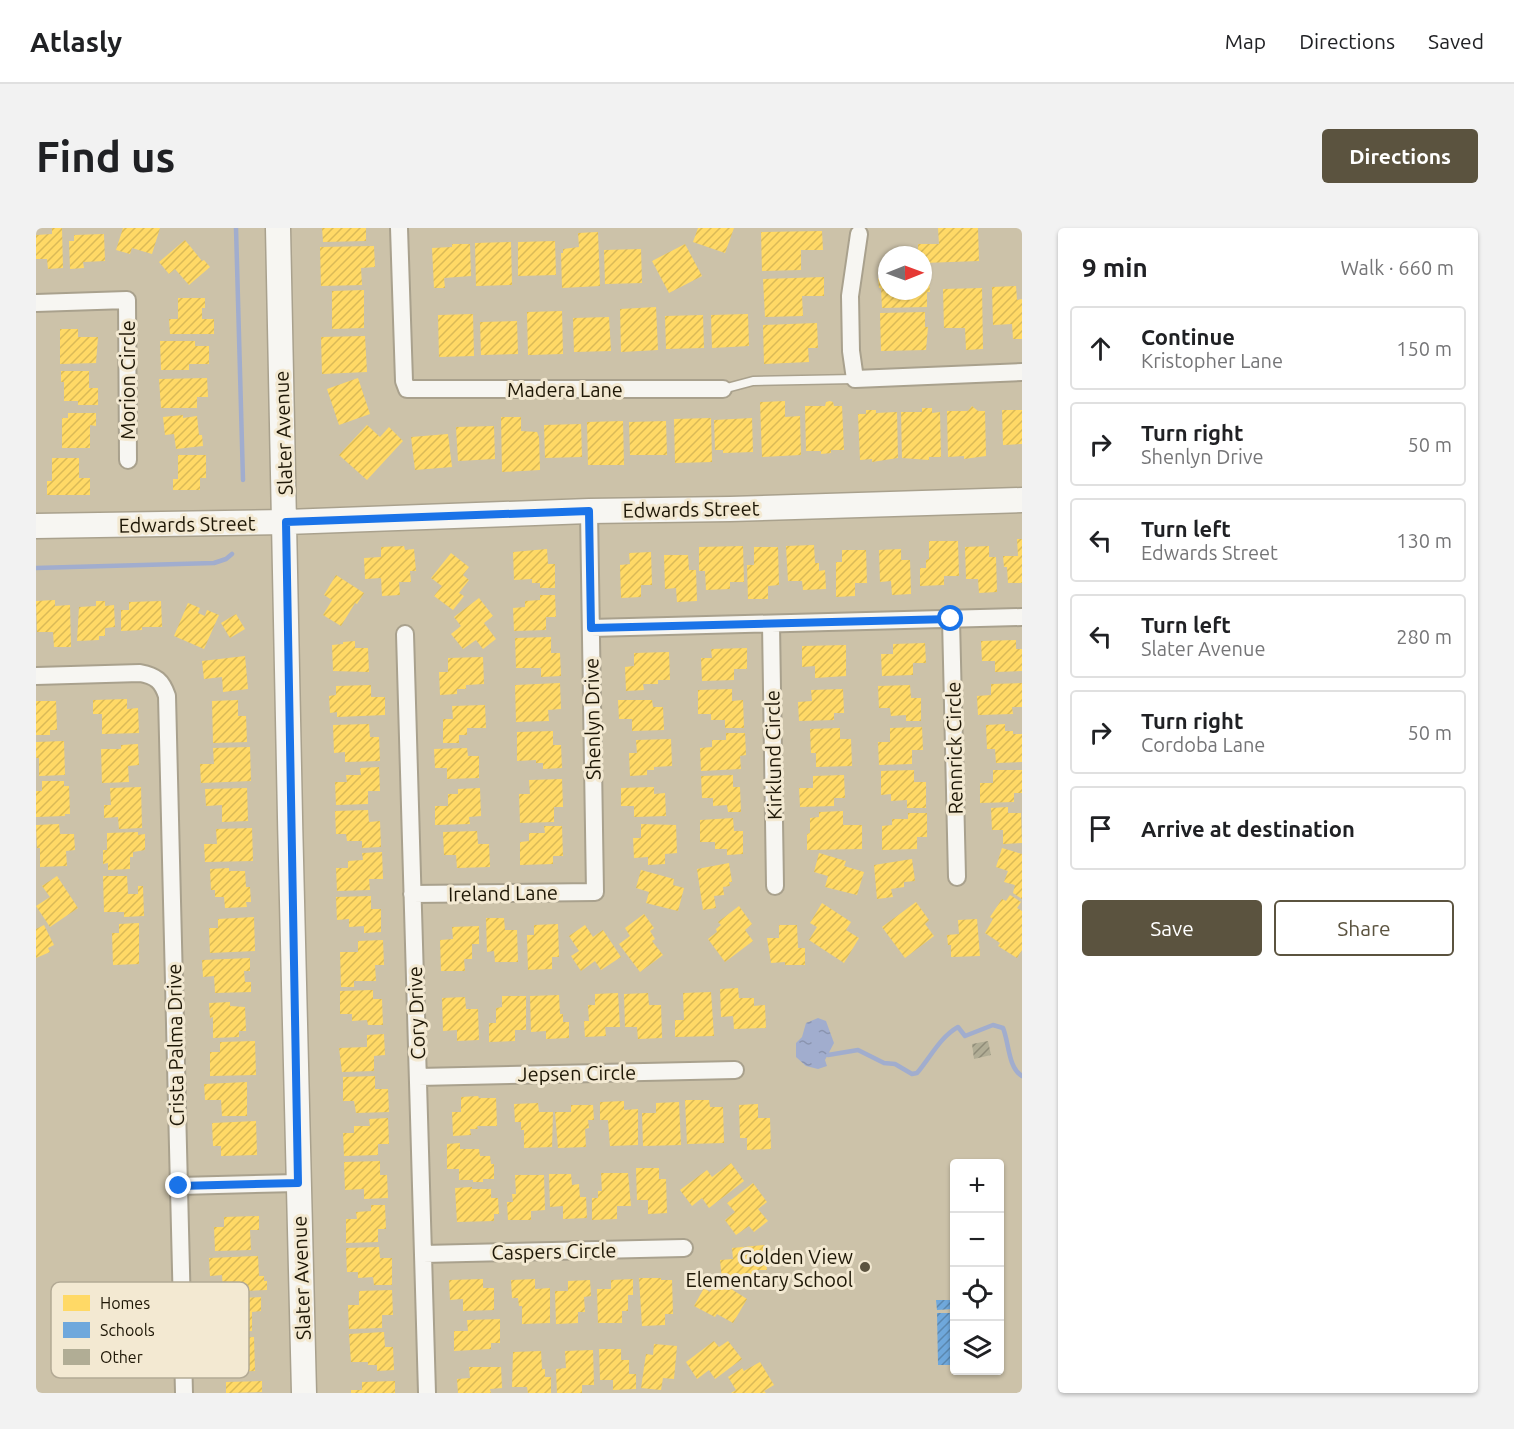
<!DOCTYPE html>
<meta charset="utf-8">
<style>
body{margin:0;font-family:Ubuntu,sans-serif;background:#f2f2f2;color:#202124}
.controls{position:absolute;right:18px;bottom:18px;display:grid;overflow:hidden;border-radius:6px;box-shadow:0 2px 4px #0004}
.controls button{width:54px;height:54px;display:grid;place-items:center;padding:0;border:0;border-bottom:2px solid #e0e0e0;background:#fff;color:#202124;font:30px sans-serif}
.compass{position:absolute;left:842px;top:18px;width:54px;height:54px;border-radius:50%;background:#fff;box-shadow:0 2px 4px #0004;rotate:89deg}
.stop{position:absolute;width:18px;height:18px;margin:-14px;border:4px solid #1a73e8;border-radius:50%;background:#fff}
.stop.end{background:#1a73e8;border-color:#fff;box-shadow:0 2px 6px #0008}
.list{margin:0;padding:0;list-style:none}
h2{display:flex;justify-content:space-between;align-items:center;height:78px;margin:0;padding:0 24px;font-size:26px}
h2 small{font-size:20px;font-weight:400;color:#757577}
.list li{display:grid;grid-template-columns:39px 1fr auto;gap:18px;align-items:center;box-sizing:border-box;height:84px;margin:0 12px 12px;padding:0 12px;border:2px solid #e0e0e0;border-radius:6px}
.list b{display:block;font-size:22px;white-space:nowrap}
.list p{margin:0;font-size:20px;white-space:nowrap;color:#757577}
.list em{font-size:20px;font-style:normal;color:#757577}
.actions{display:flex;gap:12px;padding:18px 24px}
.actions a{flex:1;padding:14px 0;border:2px solid #5b533f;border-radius:6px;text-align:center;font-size:21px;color:#5b533f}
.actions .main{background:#5b533f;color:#fff}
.icon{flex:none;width:33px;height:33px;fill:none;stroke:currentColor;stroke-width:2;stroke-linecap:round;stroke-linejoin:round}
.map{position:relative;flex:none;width:986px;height:1165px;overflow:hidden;border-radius:6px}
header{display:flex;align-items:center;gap:36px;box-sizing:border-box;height:84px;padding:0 30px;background:#fff;border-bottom:2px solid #e0e0e0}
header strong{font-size:28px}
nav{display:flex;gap:33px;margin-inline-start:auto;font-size:21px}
.intro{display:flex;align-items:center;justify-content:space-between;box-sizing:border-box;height:144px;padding:0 36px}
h1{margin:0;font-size:42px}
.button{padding:15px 27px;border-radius:6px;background:#5b533f;color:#fff;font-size:21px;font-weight:700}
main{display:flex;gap:36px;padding:0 36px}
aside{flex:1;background:#fff;border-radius:6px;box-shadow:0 2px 4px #0004}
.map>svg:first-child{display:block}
.water{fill:url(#water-ripples)}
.homes{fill:url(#homes-hatch)}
.schools{fill:url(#schools-hatch)}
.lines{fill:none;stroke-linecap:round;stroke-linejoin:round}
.stream{stroke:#a1adce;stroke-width:4.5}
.building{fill:url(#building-hatch)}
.lane-casing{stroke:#a9a18d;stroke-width:11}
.street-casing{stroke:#a9a18d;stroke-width:20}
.secondary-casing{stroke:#a9a18d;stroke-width:27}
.lane{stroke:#f7f6f2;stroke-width:8}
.street{stroke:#f7f6f2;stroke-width:16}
.secondary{stroke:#f7f6f2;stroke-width:24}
.route{stroke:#1a73e8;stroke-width:8}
.poi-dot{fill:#5b533f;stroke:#f3e9d2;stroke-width:2}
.labels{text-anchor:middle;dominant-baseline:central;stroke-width:6;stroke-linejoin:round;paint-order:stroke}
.street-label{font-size:20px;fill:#1e1706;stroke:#f3e9d2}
.poi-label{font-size:20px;fill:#1e1706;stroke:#f3e9d2;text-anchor:end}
.key{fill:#f3e9d2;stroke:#b3aa95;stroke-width:1.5}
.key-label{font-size:16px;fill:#1e1706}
</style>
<header>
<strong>Atlasly</strong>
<nav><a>Map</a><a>Directions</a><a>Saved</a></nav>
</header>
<div class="intro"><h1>Find us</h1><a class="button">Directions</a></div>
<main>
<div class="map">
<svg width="986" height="1165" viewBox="0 0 986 1165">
<defs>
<pattern id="water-ripples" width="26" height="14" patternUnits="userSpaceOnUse" patternTransform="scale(1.5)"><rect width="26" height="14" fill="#a1adce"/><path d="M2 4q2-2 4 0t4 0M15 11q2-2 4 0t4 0" fill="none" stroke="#8a94af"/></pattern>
<pattern id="homes-hatch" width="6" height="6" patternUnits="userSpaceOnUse" patternTransform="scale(1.5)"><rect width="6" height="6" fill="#ffd966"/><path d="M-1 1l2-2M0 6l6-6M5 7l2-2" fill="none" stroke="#daba57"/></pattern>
<pattern id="schools-hatch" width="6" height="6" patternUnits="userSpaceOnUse" patternTransform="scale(1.5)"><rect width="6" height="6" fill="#6fa8dc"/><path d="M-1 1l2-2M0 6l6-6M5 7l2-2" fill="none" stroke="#5b88b0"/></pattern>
<pattern id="building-hatch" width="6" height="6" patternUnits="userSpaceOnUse" patternTransform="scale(1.5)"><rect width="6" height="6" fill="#b1ad95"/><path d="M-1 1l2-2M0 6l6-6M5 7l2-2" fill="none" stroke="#8f8c78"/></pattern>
</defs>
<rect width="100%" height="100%" fill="#ccc2a9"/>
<!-- water -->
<path class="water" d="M782 790 790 793 798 815 789 832 791 838 782 841 770 838 760 829V815L766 809 770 795Z"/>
<!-- homes -->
<path class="homes" d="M16 0H26L27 40 12 41 11 31H0V7L16 6Z
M87 0H124L116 26 96 20 94 26 80 22Z
M286 0H330V13L287 14Z
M662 0H698L689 25 657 14Z
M902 0H942L943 33 887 35V27H882V16H903Z
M786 3 787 22H765V42L726 43 725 4Z
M562 4 564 58 526 60 525 25H527V21L543 19 542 5Z
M68 6 69 33 47 34 48 40 34 41 33 13H38V7Z
M149 12 166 33 168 32 174 39 153 57 139 41 133 46 123 34Z
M519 13 520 47 482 48V14Z
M475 14 476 57 440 58 439 15Z
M416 16H434L435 48 408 50 409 60H398L396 20 416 19Z
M649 16 666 48 633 65 616 33Z
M338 18 339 39 325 40 326 57 285 58 284 19Z
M605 21 606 55 569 56 568 22Z
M887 41H890V52H893L894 64H891V79L846 80 845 60H843L842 50H846V42H851V63H887Z
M788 49V68H766L767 88 729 89 727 51Z
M980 58 981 72 986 71V111H977L976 96 957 97 956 59Z
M946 60 947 121 930 122 929 100H908L907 61Z
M328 62V100L296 101V63Z
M142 70H169V80H166V91H178V106H134L133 91H142Z
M620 79 622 122 585 124 584 81Z
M526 83 527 126 492 127 491 84Z
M889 84V99H892L890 122 845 123 844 85Z
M437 86 438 128 403 129 402 87Z
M712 86 713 118 676 120 675 87Z
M667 87 668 120 630 121 629 88Z
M573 89 575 123 538 124 537 90Z
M481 93 482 126 445 127 444 94Z
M781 95 782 120H772L773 134 728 136 727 97Z
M24 101H42V109H62L60 135 24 136Z
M329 108 331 144 286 146 285 109Z
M124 113H159V118H173V136H153V142H125Z
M25 143H53V160H62V177H42V173H28V154H25Z
M171 150 172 169H161V180H125L123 151Z
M322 150 334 186 303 197 291 161Z
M749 173V189L764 188 765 227 726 229 724 174Z
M794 173 797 174 798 178H806L808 222H795V225L785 226V223H770L769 178H789L790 174Z
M936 178 942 183H949L950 228 928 231V228L912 229 911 183H932Z
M886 180H896V185L904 184 905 229H893V232L866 230 865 184H886Z
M830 182H840V185L861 184 862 230 836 234V231L824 232 822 186H830Z
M966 182H986V216L967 217Z
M32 185H60V198L54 197V220H26V190H32Z
M147 187V190L161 188 163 207H166L167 218 140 221 138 206 129 207 127 189Z
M465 189H485V203L501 204 503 209 504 242 466 244Z
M675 190 676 234 639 235 638 191Z
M716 190 717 224 687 225V222H679L678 192Z
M587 193 588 237H552L551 194Z
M630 193 631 227H594L593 194Z
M545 196 546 229 509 230 508 197Z
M331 197 344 209 353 199 367 213 331 252 303 227Z
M458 198 459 231 422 233 420 199Z
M412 206 416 239 379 242 375 209Z
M142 227H170V250H164V262H137V251H142Z
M16 230H43V250H54V267H11V253H16Z
M981 311H986V355H972L971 339H968L967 328H982Z
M893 313H922L923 348H908V357L884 358V340H890V332L893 331Z
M778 317 779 335H783V343L789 342 790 361 767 362 766 353H752L750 318Z
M368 318 369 322 378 321 380 343H374L375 354H363L364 367 346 368 345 350 329 351 328 330 345 329V319Z
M707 318 708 354H694V361L670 362 669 343H663V319Z
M953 318V329H960L961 364 943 365 942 351H930L929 319Z
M718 319H742L743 357 732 358V371H712L711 337H718Z
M511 321 512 336H519V360H504V355H496V351L478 352 477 324Z
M865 321V332H874L875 366 856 367 855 353 844 354 843 322Z
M806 322H830L831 355H819V368L800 369V334H806Z
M615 324 616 357H605V369L585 370 584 337 594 336 593 325Z
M415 325 433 339 427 347 433 352 423 365 428 368 417 382 398 368 406 358 395 350Z
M628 327H652L653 342H660L661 373 641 374 640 360 629 361Z
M300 347 328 365 321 376 319 375 305 398 287 387 296 372 288 367Z
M504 367H519L520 389H510V402L478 403 477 380 489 379V373L504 372Z
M443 370 457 388 448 395 460 411 447 421 440 412 427 421 415 406 425 398 418 389Z
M19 372V378L34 377 35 419H18L17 404H1L0 373Z
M60 373H69V378L78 377 79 399 69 400V408H63V412L41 413 43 379 60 378Z
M125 373 126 399H106V402L85 403V382H93V374Z
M152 375 164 380 162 385 169 388 171 382 183 387 168 421 138 408Z
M200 386 209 401 194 410 185 395Z
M515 409V425H524L525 448 505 449V440H480L479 410Z
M980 412V421H986V443L959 444V433H946L945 413Z
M319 413V420H332L333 444 297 443 296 417 307 416V414Z
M889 415 890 435H877V447L846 448 845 426H857V416Z
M810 417V448L779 450V438L766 439V418Z
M711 420V441H698V452L666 453 665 430H676L675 421Z
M633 424 634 452H622V456H607L608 462 590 463 589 439 598 438V425Z
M209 428 212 461 187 464 186 449 168 451 166 433Z
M447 429 448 456 430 457V461H421V466L404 467 403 444H412V430Z
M524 455 525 481 512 482 513 493 480 494 479 457Z
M986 455V479H976L977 486 942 487 941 468 955 467V456Z
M335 457V469H349V487L301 489V484L294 485 293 468 300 467V458Z
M874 457 875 470H885V493H870V487L855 488 854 480H843L842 458Z
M696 461V473L707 472 708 500H689V492H675V486H662V462Z
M807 461 808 485H798V492L763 493 762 474 776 473 775 462Z
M91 471V481L102 480 103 505 66 506V486H57V472Z
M202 472V488H210L211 514 177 515 176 473Z
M582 472H616L617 479H627L628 502 596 503V491H583Z
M0 473H20L21 502H14V507H0Z
M449 477 450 500H431V507H423V515H407V491H417L416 478Z
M333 496 334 509H343L344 533 309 534V524L298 525 297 497Z
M969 496V503H977V506H986V534L960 535 959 521H951L950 497Z
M886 499 887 522H876V536L843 537 842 514H854V500Z
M804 500V511H815L816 538 780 539V525H775L774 501Z
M517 503V517H525L526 540 507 541V535H500V532L481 533V504Z
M690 505H709L710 527 704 528 705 541 665 543 664 520 676 519V512H690Z
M635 511 636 538 618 539V542H611V547L594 548 593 525H601L600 512Z
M28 513 29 547 3 548V530H0V514Z
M102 516 103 537 92 538 93 554 66 555 65 521H85V517Z
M214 519 215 553 165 555 164 536H178L177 520Z
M431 520 432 528H443V550L411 551V540H399L398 521Z
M343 539 344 563H332V576L300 577 299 554H311L310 547H325L324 540Z
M878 542V554H890V580H871V572L855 573V566L845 567V543Z
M957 542H986V565H978V574L944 575V555H957Z
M697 547V559H704L705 584H692L691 577 677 578V570H666L665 548Z
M808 547 809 570H798V578L764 579 763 560H777V548Z
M526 551 527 579H518V594L484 595 483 566H494L493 552Z
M6 553H28V558H33L34 586H29V588L0 589V563H6Z
M105 559 106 600 83 601 82 589 68 590V577H75L74 560Z
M618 559V566L629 565 630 588 598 589V578H585V560Z
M211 560 212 593 186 594V577L170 578 169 561Z
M444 560 445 588 433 589 434 596 399 597V578H412V566H422V561Z
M972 579V585H985L986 615 967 616V602H956L955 580Z
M332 582 333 594 344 593 345 619 326 620V613H311L310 606H300L299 583Z
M807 583V597H826V621L771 622V606L774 605V590L783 589V584Z
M872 585H891V609H881V621L846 622V598L856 597V591H872Z
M697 590 698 603H707V626L691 627V621H679V614H664V592Z
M23 596 24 606H38L39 622 30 623 31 638 4 639V620H1L0 597Z
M605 596 640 597 641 625 629 626V636L612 637V629L598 630 597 610H605Z
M508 598H526L527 628H517V636L484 637V614L493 613V605H509Z
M216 600 217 633 169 634 168 616H181L180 601Z
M441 603 442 616H453L454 639 421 640 420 627H408L407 604Z
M102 604V607L109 606V622L97 624V629H94V641L72 642V635L67 636V622H71V605Z
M966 620 986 626V671L977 665 979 657 968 654 972 643 960 639Z
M346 624 347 651H333L334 662 301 663 300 640H312V633L327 632 326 625Z
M783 625 810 633 808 638 828 644 821 667 789 659 792 648 778 644Z
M876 631 879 653 868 654V659L855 661 857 669 841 671 838 637Z
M693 635 696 654H693L694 658 687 659 688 667 678 668 680 680 667 682 661 641Z
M193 640V643H209L210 659H214L215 674H210L211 679 189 680 188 669H179V662H175L174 641Z
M605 642 638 651 637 657 648 660 642 683 610 675 613 664 600 660Z
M21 648 42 680 14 699 0 678 14 669 6 658Z
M67 648H91L92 666H102V658H107L108 688 88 689V684H68Z
M974 667 985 674 981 680 986 683V722L981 730 962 718 964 715 949 705 957 691 954 689 966 671 970 673Z
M335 668V681H345V704L328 705V698L313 699V691L301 692 300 669Z
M880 674 893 692 889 696 898 708 869 730 846 699Z
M786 675 815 694 810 702 823 710 808 735 773 712 781 699 774 695Z
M703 678 716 696 709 702 717 713 689 734 672 711 681 704 680 701 685 697 682 694Z
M608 686 618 700 614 703 619 711 616 713 627 727 604 744 583 716 594 708 589 700Z
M218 689 219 723 174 725 173 700H182V691Z
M450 690H468L469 702H481L482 734H459L458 723 451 724Z
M941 691 944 728 915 729V717H912L911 707 923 706 922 692Z
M103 695V736L77 737 76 705H83V696Z
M522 696 523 729H516V741L492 742 491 707H498V697Z
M8 697 18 717 12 720 14 724 0 730V701Z
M549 697 557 709 567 702 585 729 565 742 559 733 545 743 535 728 543 723 533 708Z
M743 697H761L762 720H769V737H749V734L735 735 731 710H743Z
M443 698V716H436V731H428L429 743H405L404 712 417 711 416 699Z
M347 712 348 737H339L340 753H318V759H305L304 724H322V713Z
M214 730V743H208L209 754H215V764L179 765 178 748 167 749 166 732Z
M702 760 703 770H718V778L729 777 730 800 698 801 697 788 685 789 684 761Z
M337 762V771H346L347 797H332L331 792 316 793V786H304V763Z
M675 764 678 808 639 809V792H648L647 765Z
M582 765 584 799H569L570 808 549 809 548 793H553L552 777H559V766Z
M612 765 613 777H625L626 810 602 811 601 799H589L588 766Z
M523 767 524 786H527V794H533V810L510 811V803L495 804 494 768Z
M466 768H490V802H479V813L453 814V795H460V780L466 779Z
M429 769 430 781H442L443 812 421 813V802L407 803 406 770Z
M194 774V778L209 779 210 803H203V809L177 810V789L174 790 173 775Z
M348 806 349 827 338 828V843L306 844 303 820 331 819V807Z
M219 813 220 847 174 848V824H184V814Z
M339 848V861H352L353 884 320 885 318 873H307V849Z
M211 854V888H186L185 872H169L168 856Z
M442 868 443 870H460L461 898H441L442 901H434L435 907 417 908 416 884H425V869Z
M649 872H673L674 879H687L688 915 651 916Z
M588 873V882L602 881V917L574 918 572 892H564V874Z
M643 874 645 917 607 918 606 885H620V875Z
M502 875 503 884H517L516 919 488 920V902H485V894H479L478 876Z
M722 876V890H734L735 921 711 922V910H704L703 877Z
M535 877H557L558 892H552L553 900 549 901 550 919 522 920 519 884H535Z
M352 890 353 916H342V927L308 928 307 905H318V898H334L333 891Z
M220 893 221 927 185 928V918H177L176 895Z
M424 915V921H443L444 928H454L455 936H458V951H447V954H437V952H423V941H411V916Z
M344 933V947H351L352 970 328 971V961L309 962 308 934Z
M695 935 708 953 673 980 666 970 656 978 644 962 671 942 676 949Z
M600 940H623V951H630L631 985 612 986V972H601Z
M565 945H592L595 978H581V991L556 992V970H562V963H566Z
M513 946H535L536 957 543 956 544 969H550L551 990 527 991V978L514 979Z
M479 947H508L509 982 495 983V992H472L471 974H477L476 966H480Z
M717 955 731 974 722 981 732 993 718 1004 713 998 700 1007 689 992 699 984 691 975Z
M436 959V961H455V970H462L463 986H458V993L421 994 419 960Z
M335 977H349L350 1001H342V1014L310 1015V991H321L320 984 335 983Z
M223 988V1002H214L215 1022 179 1023 178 999H188V989Z
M729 1017 731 1042H720V1048L686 1051 684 1032 697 1031 696 1020Z
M343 1019 344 1030H356V1057H338L337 1049 322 1050V1044H311L310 1020Z
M222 1028 223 1048H228V1053H231V1062L187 1064 186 1047 174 1048 173 1030Z
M603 1050H625V1052H636L637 1086H629V1097L606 1098Z
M447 1051V1060H458V1082L427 1083V1071L414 1072 413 1052Z
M499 1051V1061L514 1060V1095L486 1096V1078H483L482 1070H476L475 1052Z
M597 1051V1067H592V1083H586V1095H562L561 1061H575V1052Z
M554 1052 555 1068 548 1069 549 1084H542V1095L520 1096 519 1063H532V1053Z
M681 1052 711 1071 697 1095 681 1086 679 1089 658 1078 668 1060 674 1064Z
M356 1062 357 1087H346V1100L313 1101 312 1077H323V1063Z
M225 1069V1083L216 1084V1103L181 1105V1080H189V1071Z
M464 1091V1115H455V1121L418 1123V1103H432L431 1092Z
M348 1104 349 1119H357L358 1142 341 1143V1137H332V1134H315L313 1106Z
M218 1109 219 1143 193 1144V1126L178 1127 177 1111Z
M678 1113 683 1119 692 1113 706 1131 679 1151 673 1142 661 1151 650 1134Z
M618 1116 641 1118 638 1151 627 1150 625 1162 605 1160 610 1126 617 1127Z
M563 1121H585V1132H593V1146H600V1161L577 1162V1152H564Z
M557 1122 558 1157H546V1165H521L520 1141 530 1140 529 1123Z
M505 1123 506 1141H509V1149H515V1165H492L491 1159H476L477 1124Z
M724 1134 738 1157 728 1163 730 1165H695L700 1162 692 1149 706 1140 708 1143Z
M433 1139H465L466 1160 454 1161 455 1165H422L421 1151 434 1150Z
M226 1153V1164L190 1165V1154Z
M359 1153V1165H315V1162H326V1154Z"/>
<!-- schools -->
<path class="schools" d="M900 1072H918V1081L901 1082Z
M901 1085H918V1137H902Z"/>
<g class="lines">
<!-- stream -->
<path class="stream" d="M200 0 207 252
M0 340 178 335 190 331 196 326
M792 827 822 822 848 835 859 836 876 846 881 845C894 830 904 809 922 799L929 808 957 797 967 800C973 814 972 840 986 848"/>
</g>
<!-- building -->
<path class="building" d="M952 813 955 827 938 831 936 816Z"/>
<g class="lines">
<!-- lane casing -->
<g class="lane-casing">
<path id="lane" d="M687 161 717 153 819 151"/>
</g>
<!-- street casing -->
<g class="street-casing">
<path id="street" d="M363 0 368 153 371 161H687
M823 6 814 68 815 123 819 151 986 144
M0 75 91 72 92 232
M915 391 921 649
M735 396 739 658
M555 400 986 389
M369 406 391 1165
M0 448 104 445C120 448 126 453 131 468L148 1165
M376 666 559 664 553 283
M382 849 699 842
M143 958 262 955
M387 1026 648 1020"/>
</g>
<!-- secondary casing -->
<g class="secondary-casing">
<path id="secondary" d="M242 0C251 388 256 777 268 1165
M0 298 250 294 553 283 694 281 986 272"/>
</g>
<!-- lane -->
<use href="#lane" class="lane"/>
<!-- street -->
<use href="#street" class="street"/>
<!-- secondary -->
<use href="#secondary" class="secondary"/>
</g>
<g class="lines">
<!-- route -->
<path class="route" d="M143 958 262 955 250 294 553 283 555 400 915 391"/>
</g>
<!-- markers -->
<circle class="poi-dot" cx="829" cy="1039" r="6"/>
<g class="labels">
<!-- street labels -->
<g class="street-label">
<text transform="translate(91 152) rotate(-90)">Morion Circle</text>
<text x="529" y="161">Madera Lane</text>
<text transform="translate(247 205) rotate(-92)">Slater Avenue</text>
<text transform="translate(655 281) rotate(-1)">Edwards Street</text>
<text transform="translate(151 296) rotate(-1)">Edwards Street</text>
<text transform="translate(556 491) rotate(-91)">Shenlyn Drive</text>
<text transform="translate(918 520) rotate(-91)">Rennrick Circle</text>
<text transform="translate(737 527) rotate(-91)">Kirklund Circle</text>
<text transform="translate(467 665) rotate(-1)">Ireland Lane</text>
<text transform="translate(380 785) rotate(-92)">Cory Drive</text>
<text transform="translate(139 817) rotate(-91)">Crista Palma Drive</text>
<text transform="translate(541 845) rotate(-1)">Jepsen Circle</text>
<text transform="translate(518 1023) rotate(-1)">Caspers Circle</text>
<text transform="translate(265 1050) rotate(-92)">Slater Avenue</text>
</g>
<!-- poi labels -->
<g class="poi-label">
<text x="817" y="1028">Golden View<tspan x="817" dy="23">Elementary School</tspan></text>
</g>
</g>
<!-- legend -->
<rect x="15" y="1054" width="198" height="96" rx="9" class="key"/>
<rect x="27" y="1067" width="27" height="16" fill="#ffd966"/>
<rect x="27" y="1094" width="27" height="16" fill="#6fa8dc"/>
<rect x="27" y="1121" width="27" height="16" fill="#b1ad95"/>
<g class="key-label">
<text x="64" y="1081">Homes</text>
<text x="64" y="1108">Schools</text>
<text x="64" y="1135">Other</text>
</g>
</svg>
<div class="controls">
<button>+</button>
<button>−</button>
<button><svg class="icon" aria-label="locate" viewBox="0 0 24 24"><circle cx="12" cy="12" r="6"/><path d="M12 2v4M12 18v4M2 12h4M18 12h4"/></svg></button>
<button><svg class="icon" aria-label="layers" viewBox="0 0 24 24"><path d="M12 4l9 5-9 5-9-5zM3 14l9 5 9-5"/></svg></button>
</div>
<svg class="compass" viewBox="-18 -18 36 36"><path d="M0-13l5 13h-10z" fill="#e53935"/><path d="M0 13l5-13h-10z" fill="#757577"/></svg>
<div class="stop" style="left:915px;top:391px"></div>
<div class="stop end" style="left:143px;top:958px"></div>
</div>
<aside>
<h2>9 min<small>Walk · 660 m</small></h2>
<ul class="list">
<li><svg class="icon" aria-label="ahead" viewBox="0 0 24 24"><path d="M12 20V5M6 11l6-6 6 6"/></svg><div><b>Continue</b><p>Kristopher Lane</p></div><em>150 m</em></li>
<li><svg class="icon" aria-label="right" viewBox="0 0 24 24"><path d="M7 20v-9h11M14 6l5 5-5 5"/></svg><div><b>Turn right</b><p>Shenlyn Drive</p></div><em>50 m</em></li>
<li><svg class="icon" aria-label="left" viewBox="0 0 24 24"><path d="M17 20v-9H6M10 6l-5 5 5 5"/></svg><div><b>Turn left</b><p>Edwards Street</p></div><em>130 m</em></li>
<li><svg class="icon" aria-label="left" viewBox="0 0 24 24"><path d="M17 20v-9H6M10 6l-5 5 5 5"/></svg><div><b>Turn left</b><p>Slater Avenue</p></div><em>280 m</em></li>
<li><svg class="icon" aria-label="right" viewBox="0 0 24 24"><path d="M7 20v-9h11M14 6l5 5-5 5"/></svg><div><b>Turn right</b><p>Cordoba Lane</p></div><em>50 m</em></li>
<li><svg class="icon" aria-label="arrive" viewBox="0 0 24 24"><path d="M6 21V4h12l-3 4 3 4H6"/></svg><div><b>Arrive at destination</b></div></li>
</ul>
<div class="actions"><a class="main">Save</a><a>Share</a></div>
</aside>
</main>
